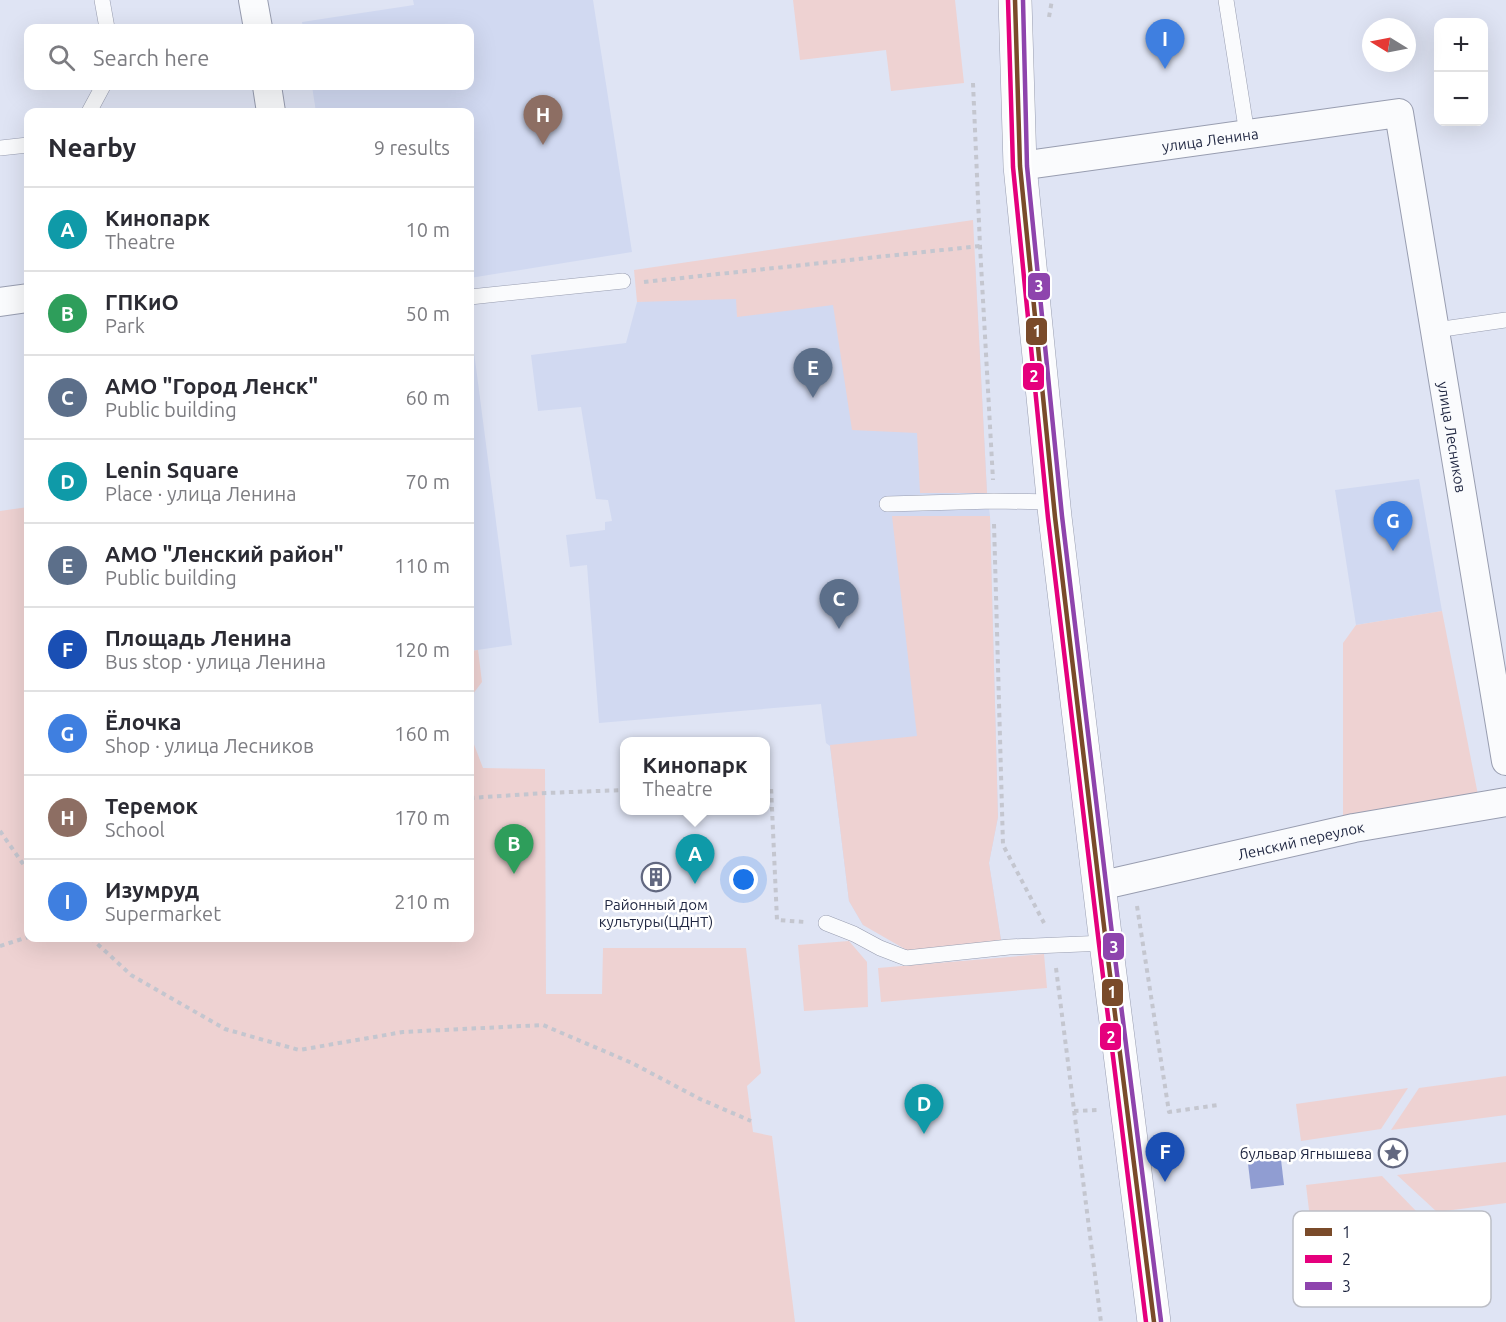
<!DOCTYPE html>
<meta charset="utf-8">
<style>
body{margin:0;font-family:Ubuntu,sans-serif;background:#f7f7f7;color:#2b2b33}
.controls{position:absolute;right:18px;top:18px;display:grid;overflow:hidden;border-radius:12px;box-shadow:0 6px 24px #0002}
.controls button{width:54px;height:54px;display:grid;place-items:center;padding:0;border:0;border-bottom:2px solid #e1e1e2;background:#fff;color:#2b2b33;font:30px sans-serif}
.compass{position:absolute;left:1362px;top:18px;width:54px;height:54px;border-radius:50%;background:#fff;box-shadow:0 6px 24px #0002;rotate:280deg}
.you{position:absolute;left:744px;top:880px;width:21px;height:21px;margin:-15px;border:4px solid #fff;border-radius:50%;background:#1a73e8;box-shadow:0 0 0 9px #1a73e833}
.badge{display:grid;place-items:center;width:39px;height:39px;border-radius:50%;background:#db2777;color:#fff;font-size:20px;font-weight:700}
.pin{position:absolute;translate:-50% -50px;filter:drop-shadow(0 2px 3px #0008)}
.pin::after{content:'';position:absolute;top:32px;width:21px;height:18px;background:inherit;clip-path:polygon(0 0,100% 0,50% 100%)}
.popup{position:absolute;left:620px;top:737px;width:150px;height:78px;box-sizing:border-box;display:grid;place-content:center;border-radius:12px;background:#fff;filter:drop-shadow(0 2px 4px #0005);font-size:20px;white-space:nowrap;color:#7c7c81}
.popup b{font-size:22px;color:#2b2b33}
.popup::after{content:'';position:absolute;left:50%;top:100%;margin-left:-12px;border:12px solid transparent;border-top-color:#fff}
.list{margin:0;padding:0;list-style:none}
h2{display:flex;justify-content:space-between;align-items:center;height:78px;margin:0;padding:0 24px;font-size:26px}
h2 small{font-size:20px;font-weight:400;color:#7c7c81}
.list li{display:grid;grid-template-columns:39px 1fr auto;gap:18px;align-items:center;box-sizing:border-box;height:84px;padding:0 24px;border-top:2px solid #e1e1e2}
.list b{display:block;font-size:22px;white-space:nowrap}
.list p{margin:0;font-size:20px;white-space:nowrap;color:#7c7c81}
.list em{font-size:20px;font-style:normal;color:#7c7c81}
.icon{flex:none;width:33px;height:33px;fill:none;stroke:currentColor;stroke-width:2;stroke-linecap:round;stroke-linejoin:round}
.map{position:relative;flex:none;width:1506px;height:1322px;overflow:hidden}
.search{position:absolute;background:#fff;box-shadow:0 6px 24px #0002;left:24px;top:24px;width:450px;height:66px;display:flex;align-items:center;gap:15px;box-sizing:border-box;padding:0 21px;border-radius:12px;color:#7c7c81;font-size:22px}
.panel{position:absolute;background:#fff;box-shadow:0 6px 24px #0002;left:24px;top:108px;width:450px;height:834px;border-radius:12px}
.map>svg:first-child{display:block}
.built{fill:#d1d9f1}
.green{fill:#eed2d2}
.water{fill:#909dd2}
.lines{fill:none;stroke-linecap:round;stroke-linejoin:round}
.lane-casing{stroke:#989db0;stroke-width:16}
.street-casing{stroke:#989db0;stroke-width:30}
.secondary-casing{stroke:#989db0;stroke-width:34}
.path{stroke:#c4c6cf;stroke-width:4;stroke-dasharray:4.5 4.5;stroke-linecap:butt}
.lane{stroke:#fafbfd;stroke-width:15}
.street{stroke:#fafbfd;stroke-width:28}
.secondary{stroke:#fafbfd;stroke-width:33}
.bus-1-casing{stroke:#fff;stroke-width:9}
.bus-2-casing{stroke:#fff;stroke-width:9}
.bus-3-casing{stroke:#fff;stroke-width:9}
.bus-1{stroke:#7a4b2a;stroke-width:4.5}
.bus-2{stroke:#e5007d;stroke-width:4.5}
.bus-3{stroke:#8e44ad;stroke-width:4.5}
.labels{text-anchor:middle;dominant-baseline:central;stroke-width:5;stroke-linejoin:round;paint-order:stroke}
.street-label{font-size:15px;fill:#1f2641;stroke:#fff}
.poi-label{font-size:15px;fill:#1f2641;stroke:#fff}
.key{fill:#fff;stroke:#bcbec6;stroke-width:1.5}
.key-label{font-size:16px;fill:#1f2641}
.line-badge{stroke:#fff;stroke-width:2}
.badge-label{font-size:16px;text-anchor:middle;font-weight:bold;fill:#fff}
</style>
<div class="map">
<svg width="1506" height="1322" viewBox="0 0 1506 1322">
<rect width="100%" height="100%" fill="#dfe4f4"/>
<!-- built -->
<path class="built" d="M413 0H593L632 252 470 278V112H316L312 86H470V28H303L302 22 414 5Z
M975 262 987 493 990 516 998 817 989 863 1001 940 863 925 849 901 830 746 826 743 821 704 599 723 587 565 570 567 566 535 605 530V522L612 521 608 500 596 499 581 407 538 411 531 355 626 343 637 302Z
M470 321 512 645 470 651Z
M1419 479 1442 611 1356 625 1335 490Z"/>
<!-- green -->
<path class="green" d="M793 0H955L964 83 891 91 886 50 800 60Z
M973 220 987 493H920L917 433 852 430 833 305 737 317 736 299 637 302 634 270Z
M28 507V938H470V734L483 768 545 769 546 994H602L603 948H746L761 1073 747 1086 753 1132 772 1136 795 1322H0V511Z
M892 516H990L998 817 989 863 1001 940 910 952 863 925 849 901 830 745 917 736Z
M1442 611 1478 795 1343 822V643L1356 625Z
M478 650 482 682 470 698V651Z
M849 941 867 962 868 1007 804 1011 798 945Z
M1044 954 1047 988 881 1002 878 968Z
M1506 1076V1115L1391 1130 1419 1088Z
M1408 1088 1381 1129 1301 1141 1296 1104Z
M1506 1162V1203L1437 1212 1397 1175Z
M1382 1176 1418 1213 1311 1227 1306 1185Z"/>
<!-- water -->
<path class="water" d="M1280 1151 1284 1185 1251 1189 1247 1155Z"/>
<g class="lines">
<!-- lane casing -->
<g class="lane-casing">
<path id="lane" d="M102 0 107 28
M1226 0 1247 134
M89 112 103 86
M0 148 28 145
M470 297 623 281
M1436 330 1506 320
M887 504 994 501 1054 502
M826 923 854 934 880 948 906 958 1009 947 1106 943"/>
</g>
<!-- street casing -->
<g class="street-casing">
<g id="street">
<path d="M253 0 258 28"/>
<path d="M267 86 271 112"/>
<path id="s1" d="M1020 166 1399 113 1506 761"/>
<path d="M0 302 28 298"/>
<path id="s2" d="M1099 886 1354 828 1506 802"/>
</g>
</g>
<!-- secondary casing -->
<g class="secondary-casing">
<path id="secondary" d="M1015 0 1020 166 1055 517 1106 943 1154 1322"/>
</g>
<!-- path -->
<path class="path" d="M1049 17 1052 0
M973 83 980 246 993 480
M644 282 980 246
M994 524 1003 845 1044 923
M765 786H771L777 920 805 922
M470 798 546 793 624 790
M0 831 28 871
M1137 906 1169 1112 1218 1105
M91 938 131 975 225 1029 299 1050 403 1032 543 1025 632 1063 700 1099 751 1121
M0 946 28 937
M1056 968 1101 1322
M1074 1111 1098 1110"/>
<!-- lane -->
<use href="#lane" class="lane"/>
<!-- street -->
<use href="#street" class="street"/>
<!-- secondary -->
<use href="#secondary" class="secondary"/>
<!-- bus-1 casing -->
<g class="bus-1-casing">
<path id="bus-1" d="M1015 0 1020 166 1055 517 1106 943 1154 1322"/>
</g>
<!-- bus-2 casing -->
<g class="bus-2-casing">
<path id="bus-2" d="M1008 0 1013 167 1048 518 1099 944 1146 1322"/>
</g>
<!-- bus-3 casing -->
<g class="bus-3-casing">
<path id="bus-3" d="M1023 0 1027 166 1062 516 1113 942 1161 1321"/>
</g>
<!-- bus-1 -->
<use href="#bus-1" class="bus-1"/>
<!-- bus-2 -->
<use href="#bus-2" class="bus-2"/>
<!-- bus-3 -->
<use href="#bus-3" class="bus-3"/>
</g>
<!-- icons -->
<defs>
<g id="building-ring" transform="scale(1.5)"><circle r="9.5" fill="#fff" stroke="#626880" stroke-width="1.5"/><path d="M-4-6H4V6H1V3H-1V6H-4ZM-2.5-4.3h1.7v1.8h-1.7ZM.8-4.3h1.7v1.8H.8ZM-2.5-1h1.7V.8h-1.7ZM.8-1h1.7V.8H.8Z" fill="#626880"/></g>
<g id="sight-ring" transform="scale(1.5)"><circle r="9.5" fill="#fff" stroke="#626880" stroke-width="1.5"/><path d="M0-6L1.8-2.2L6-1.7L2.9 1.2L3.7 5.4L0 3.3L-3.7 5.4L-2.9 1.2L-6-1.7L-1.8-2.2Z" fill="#626880"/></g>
</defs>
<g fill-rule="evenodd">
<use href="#building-ring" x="656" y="877"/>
<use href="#sight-ring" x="1393" y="1153"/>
</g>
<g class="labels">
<!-- street labels -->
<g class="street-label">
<text stroke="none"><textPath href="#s1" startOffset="192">улица Ленина</textPath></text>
<text stroke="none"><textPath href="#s1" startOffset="711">улица Лесников</textPath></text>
<text stroke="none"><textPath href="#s2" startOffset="207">Ленский переулок</textPath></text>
</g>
<!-- poi labels -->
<g class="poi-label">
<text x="656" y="904">Районный дом<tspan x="656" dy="17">культуры(ЦДНТ)</tspan></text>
<text x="1372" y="1153" text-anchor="end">бульвар Ягнышева</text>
</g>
</g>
<!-- legend -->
<rect x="1293" y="1211" width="198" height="96" rx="9" class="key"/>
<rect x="1305" y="1228" width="27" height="8" fill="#7a4b2a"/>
<rect x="1305" y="1255" width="27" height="8" fill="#e5007d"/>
<rect x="1305" y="1282" width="27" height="8" fill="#8e44ad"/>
<g class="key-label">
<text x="1342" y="1238">1</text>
<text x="1342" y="1265">2</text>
<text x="1342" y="1292">3</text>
</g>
<g class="line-badge">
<rect x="1027" y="272" width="24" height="29" rx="6" fill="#8e44ad"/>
<rect x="1025" y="317" width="23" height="29" rx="6" fill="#7a4b2a"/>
<rect x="1022" y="362" width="23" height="29" rx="6" fill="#e5007d"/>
<rect x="1102" y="932" width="23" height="29" rx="6" fill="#8e44ad"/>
<rect x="1101" y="978" width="23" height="29" rx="6" fill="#7a4b2a"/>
<rect x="1099" y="1022" width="23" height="29" rx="6" fill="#e5007d"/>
</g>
<g class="badge-label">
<text x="1039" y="292">3</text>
<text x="1037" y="337">1</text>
<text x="1034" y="382">2</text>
<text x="1114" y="953">3</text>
<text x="1112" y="998">1</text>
<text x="1111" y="1043">2</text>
</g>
</svg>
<div class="controls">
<button>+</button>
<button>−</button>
</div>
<svg class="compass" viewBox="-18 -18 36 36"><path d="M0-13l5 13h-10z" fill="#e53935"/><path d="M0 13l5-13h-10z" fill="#7c7c81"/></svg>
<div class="you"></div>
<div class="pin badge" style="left:695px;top:884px;background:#0f9aa8">A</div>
<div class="popup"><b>Кинопарк</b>Theatre</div>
<div class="pin badge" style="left:514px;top:874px;background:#2e9e5b">B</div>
<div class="pin badge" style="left:839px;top:629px;background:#5c6f8a">C</div>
<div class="pin badge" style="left:924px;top:1134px;background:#0f9aa8">D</div>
<div class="pin badge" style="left:813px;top:398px;background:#5c6f8a">E</div>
<div class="pin badge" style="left:1165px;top:1182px;background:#1a4fb4">F</div>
<div class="pin badge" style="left:1393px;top:551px;background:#3f7fe0">G</div>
<div class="pin badge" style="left:543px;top:145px;background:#8d6e63">H</div>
<div class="pin badge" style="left:1165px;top:69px;background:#3f7fe0">I</div>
<div class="search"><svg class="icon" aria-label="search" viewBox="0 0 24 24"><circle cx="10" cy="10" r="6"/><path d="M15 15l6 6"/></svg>Search here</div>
<section class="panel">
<h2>Nearby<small>9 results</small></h2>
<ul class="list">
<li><span class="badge" style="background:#0f9aa8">A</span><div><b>Кинопарк</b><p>Theatre</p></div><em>10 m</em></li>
<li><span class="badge" style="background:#2e9e5b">B</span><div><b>ГПКиО</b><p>Park</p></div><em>50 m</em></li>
<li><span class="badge" style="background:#5c6f8a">C</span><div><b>АМО &quot;Город Ленск&quot;</b><p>Public building</p></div><em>60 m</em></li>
<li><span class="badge" style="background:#0f9aa8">D</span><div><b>Lenin Square</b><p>Place · улица Ленина</p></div><em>70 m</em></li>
<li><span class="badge" style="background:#5c6f8a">E</span><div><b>АМО &quot;Ленский район&quot;</b><p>Public building</p></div><em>110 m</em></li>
<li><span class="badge" style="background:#1a4fb4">F</span><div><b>Площадь Ленина</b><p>Bus stop · улица Ленина</p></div><em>120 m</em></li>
<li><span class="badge" style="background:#3f7fe0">G</span><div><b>Ёлочка</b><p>Shop · улица Лесников</p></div><em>160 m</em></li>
<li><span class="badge" style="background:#8d6e63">H</span><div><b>Теремок</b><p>School</p></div><em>170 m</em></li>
<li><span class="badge" style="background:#3f7fe0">I</span><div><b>Изумруд</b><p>Supermarket</p></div><em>210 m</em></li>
</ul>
</section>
</div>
